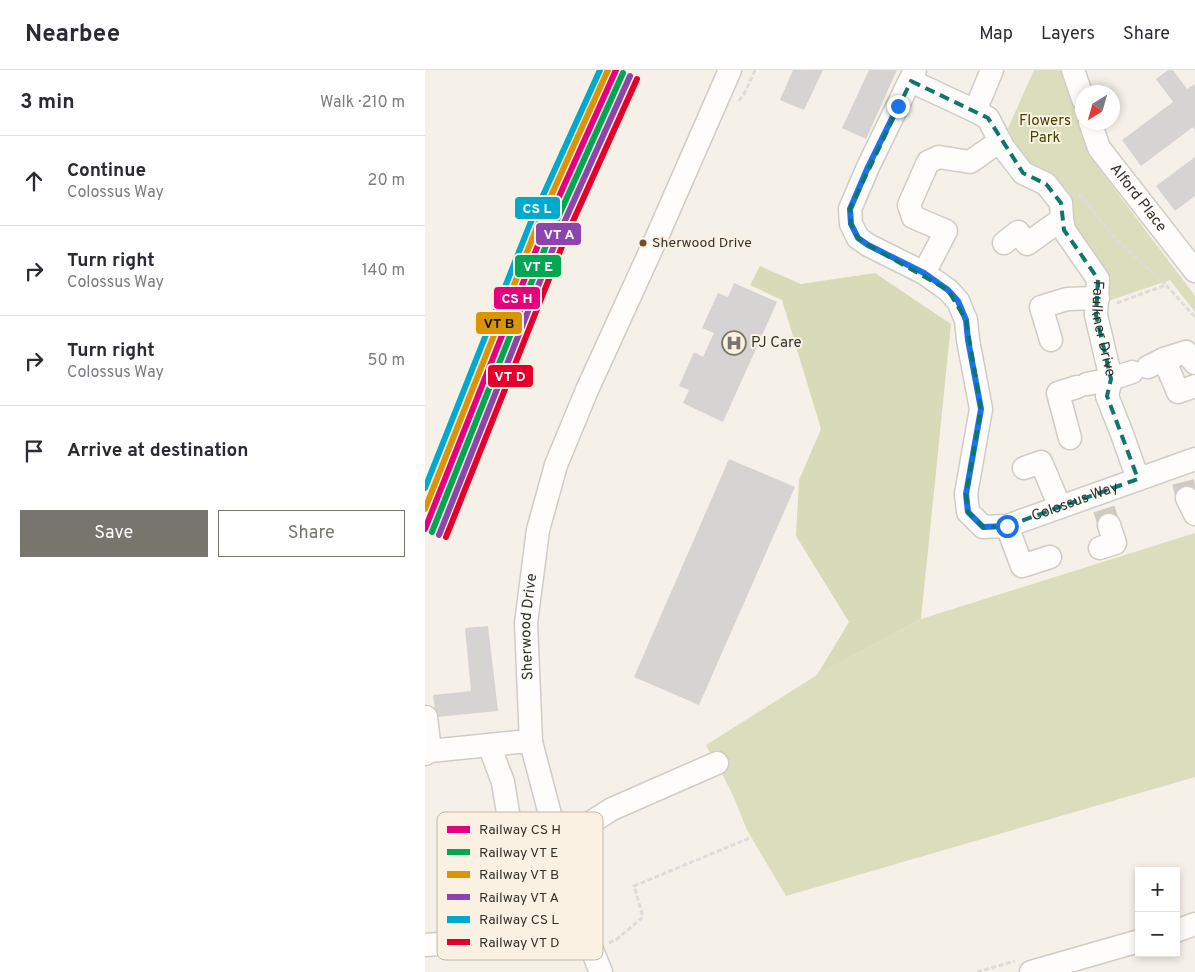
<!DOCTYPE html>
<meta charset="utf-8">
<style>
body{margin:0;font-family:Overpass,sans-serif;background:#f2f2f3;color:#2b2b33}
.controls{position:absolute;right:15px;bottom:15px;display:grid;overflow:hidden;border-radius:0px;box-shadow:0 2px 8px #0003}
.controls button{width:45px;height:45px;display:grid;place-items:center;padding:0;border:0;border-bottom:1px solid #e1e1e2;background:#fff;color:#2b2b33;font:25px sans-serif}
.compass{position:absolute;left:650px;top:15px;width:45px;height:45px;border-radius:50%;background:#fff;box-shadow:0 2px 8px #0003;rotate:217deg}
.stop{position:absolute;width:15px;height:15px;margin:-11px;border:4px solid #1a73e8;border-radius:50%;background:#fff}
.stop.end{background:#1a73e8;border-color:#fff;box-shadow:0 1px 5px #0008}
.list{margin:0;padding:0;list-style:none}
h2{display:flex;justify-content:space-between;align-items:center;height:65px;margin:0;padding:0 20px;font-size:21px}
h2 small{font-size:16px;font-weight:400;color:#7c7c81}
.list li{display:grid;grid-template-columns:32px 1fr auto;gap:15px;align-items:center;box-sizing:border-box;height:90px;padding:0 20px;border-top:1px solid #e1e1e2}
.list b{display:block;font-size:19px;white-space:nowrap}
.list p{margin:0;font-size:16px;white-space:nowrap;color:#7c7c81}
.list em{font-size:16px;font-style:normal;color:#7c7c81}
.actions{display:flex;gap:10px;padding:15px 20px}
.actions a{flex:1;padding:11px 0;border:1px solid #78746e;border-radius:0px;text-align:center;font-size:18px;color:#78746e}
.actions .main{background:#78746e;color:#fff}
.icon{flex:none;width:28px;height:28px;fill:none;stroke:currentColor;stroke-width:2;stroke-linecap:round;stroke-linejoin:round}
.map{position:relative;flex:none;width:770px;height:902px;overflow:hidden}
header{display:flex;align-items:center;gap:30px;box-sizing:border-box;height:70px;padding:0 25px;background:#fff;border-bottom:1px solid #e1e1e2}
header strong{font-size:24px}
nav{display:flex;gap:28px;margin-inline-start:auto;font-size:18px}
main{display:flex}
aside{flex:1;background:#fff}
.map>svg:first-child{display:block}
.green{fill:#dbdebd}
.forest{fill:#d8dbb8}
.building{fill:#d6d3d3}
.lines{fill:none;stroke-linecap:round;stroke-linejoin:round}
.minor-tunnel{stroke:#cfcac2;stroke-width:22;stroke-dasharray:22 11;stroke-linecap:butt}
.minor-casing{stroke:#d0ccc5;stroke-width:25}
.path{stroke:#dedcda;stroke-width:3;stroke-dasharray:5 2.5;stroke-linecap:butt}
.minor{stroke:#fefdfc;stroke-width:22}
.rail-1-casing{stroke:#fbf1e2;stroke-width:10}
.rail-2-casing{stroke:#fbf1e2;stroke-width:10}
.rail-3-casing{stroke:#fbf1e2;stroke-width:10}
.rail-4-casing{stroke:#fbf1e2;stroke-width:10}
.rail-5-casing{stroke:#fbf1e2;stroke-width:10}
.rail-6-casing{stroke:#fbf1e2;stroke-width:10}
.rail-1{stroke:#e5007d;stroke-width:6}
.rail-2{stroke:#00a651;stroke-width:6}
.rail-3{stroke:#da9507;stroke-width:6}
.rail-4{stroke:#8e44ad;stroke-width:6}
.rail-5{stroke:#00a9ce;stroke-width:6}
.rail-6{stroke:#e4002b;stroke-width:6}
.route{stroke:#1a73e8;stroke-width:6}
.marked{fill:none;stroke:#0f766e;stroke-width:4;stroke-dasharray:10 6;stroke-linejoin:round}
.bus-dot{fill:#7a4b2a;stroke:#fbf1e2;stroke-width:2}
.labels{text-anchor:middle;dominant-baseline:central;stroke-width:4;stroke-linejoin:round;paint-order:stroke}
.bus-label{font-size:14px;fill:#35322c;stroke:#fbf1e2;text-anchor:start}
.park-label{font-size:15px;fill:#404702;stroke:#fbf1e2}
.street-label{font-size:15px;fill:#35322c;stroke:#fbf1e2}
.poi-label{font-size:15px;fill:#35322c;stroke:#fbf1e2;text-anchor:start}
.key{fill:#fbf1e2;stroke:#c0b8ab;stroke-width:1}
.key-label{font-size:14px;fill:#35322c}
.line-badge{stroke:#fbf1e2;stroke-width:2}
.badge-label{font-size:14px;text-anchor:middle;font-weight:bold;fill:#fff}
.pale-badge-label{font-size:14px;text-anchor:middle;font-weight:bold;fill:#111}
</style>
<header>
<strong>Nearbee</strong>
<nav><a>Map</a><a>Layers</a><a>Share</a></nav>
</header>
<main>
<aside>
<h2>3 min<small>Walk · 210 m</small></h2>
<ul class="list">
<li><svg class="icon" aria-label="ahead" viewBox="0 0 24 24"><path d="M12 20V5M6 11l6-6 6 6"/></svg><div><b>Continue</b><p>Colossus Way</p></div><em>20 m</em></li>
<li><svg class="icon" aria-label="right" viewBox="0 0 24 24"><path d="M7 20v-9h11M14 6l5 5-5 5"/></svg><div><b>Turn right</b><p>Colossus Way</p></div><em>140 m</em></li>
<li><svg class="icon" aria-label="right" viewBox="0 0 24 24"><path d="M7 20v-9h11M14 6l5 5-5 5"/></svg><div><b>Turn right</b><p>Colossus Way</p></div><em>50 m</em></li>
<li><svg class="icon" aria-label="arrive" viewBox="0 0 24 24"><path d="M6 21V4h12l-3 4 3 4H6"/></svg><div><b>Arrive at destination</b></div></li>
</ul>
<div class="actions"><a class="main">Save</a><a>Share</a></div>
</aside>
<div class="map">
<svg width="770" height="902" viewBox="0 0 770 902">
<rect width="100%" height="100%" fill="#f5f0e8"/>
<!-- green -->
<path class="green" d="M609 0H637L664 85 770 226V242L745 210 683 231V203L648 154 580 65Z
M770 463V707L361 826 322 760 310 730 292 693 287 687 281 675 392 605 496 549Z"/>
<!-- forest -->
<path class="forest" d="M335 196 376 214 450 203 526 254 496 549 392 605 424 552 371 466 374 410 396 359 357 230 325 215Z"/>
<!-- building -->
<path class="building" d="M368 0H398L379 40 355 30Z
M444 0H472L441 69 417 58Z
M743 0H748L762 19 770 14V60L768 57 716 96 697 70 748 32 731 9Z
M770 87V126L750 141 731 116Z
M309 213 352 232 298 352 258 333 264 320 254 316 269 282 278 287 289 263 277 258 293 223 303 227Z
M304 389 370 417 274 635 209 607Z
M63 556 73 641 11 647 8 625 46 621 40 558Z"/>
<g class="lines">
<!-- minor-tunnel -->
<path class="minor-tunnel" d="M758 412 762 428
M679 439 684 455"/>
<!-- minor casing -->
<g class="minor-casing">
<g id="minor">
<path id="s1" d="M490 0 443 97 425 139 426 154 433 168 443 175 499 203 523 220 533 231 541 250 543 270 556 339 541 424 543 442 558 457 582 456 770 389"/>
<path d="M648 0 658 29"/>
<path id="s2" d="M486 11 550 41 563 48 578 77 598 103 621 114 636 133 637 149 639 160 673 209 671 245 686 309 682 326 697 364 713 409"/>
<path d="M550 41 567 0"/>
<path id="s3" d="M665 52 674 78 770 201"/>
<path d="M579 173 593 162 602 174 637 149"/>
<path d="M499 203 521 161 488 147 484 135 503 92 514 87 545 92 575 71"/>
<path d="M626 270 616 237 642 229 673 228"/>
<path d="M739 289 753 322 770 316"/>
<path d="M723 297 739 289 761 282 770 293"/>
<path d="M662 314 686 309 707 302"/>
<path d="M645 368 633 323 652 317"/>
<path d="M599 398 616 392 635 437"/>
<path d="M762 428 770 444"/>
<path d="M582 456 597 496 625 487"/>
<path d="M675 478 690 473 684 455"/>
<path d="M1 647 5 681"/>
<path d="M64 675 78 712 85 755 95 789"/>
<path d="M0 684 5 681 93 672H106"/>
<path d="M132 771 146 765 187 739 292 693"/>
<path d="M751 861 770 854"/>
<path d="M0 875 53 871 154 840"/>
<path id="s4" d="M176 902 167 880 132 771 106 672 101 553 113 460 131 395 162 320 231 169 305 0"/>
<path d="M606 902 714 871"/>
</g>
</g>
<!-- path -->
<path class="path" d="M314 31 320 22 330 0
M654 124 692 170 741 215
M692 233 741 215 770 247
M184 873 192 869 218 847 209 816 327 767
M552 902 590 891"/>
<!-- minor -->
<use href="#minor" class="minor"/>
<!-- rail-1 casing -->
<g class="rail-1-casing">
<path id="rail-1" d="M0 459 119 160 191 0"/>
</g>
<!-- rail-2 casing -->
<g class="rail-2-casing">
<path id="rail-2" d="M7 462 126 163 198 3"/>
</g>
<!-- rail-3 casing -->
<g class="rail-3-casing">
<path id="rail-3" d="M0 439 112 157 183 0"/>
</g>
<!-- rail-4 casing -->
<g class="rail-4-casing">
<path id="rail-4" d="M14 465 133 166 205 6"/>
</g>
<!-- rail-5 casing -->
<g class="rail-5-casing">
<path id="rail-5" d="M0 418 105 154 175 0"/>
</g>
<!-- rail-6 casing -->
<g class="rail-6-casing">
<path id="rail-6" d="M21 467 140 169 212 9"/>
</g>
<!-- rail-1 -->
<use href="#rail-1" class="rail-1"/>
<!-- rail-2 -->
<use href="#rail-2" class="rail-2"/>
<!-- rail-3 -->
<use href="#rail-3" class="rail-3"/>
<!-- rail-4 -->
<use href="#rail-4" class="rail-4"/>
<!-- rail-5 -->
<use href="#rail-5" class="rail-5"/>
<!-- rail-6 -->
<use href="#rail-6" class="rail-6"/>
</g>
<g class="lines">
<!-- route -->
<path class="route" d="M473 36 443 97 425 139 426 154 433 168 443 175 499 203 523 220 533 231 541 250 543 270 556 339 541 424 543 442 558 457 582 456"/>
</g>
<!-- marked area -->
<path class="marked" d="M486 11 563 48 598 103 621 114 636 133 639 160 673 209 671 245 686 309 682 326 713 409 582 456 558 457 543 442 541 424 556 339 541 250 523 220 443 175 433 168 426 154 425 139Z"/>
<!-- icons -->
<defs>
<g id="hospital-ring" transform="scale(1.25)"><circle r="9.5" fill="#fbf1e2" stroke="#78746e" stroke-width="1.5"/><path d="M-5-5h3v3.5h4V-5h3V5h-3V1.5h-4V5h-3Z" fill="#78746e"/></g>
</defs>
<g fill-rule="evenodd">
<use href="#hospital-ring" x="309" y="273"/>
</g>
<!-- markers -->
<circle class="bus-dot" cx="218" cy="173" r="4.5"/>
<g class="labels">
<!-- bus labels -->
<g class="bus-label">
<text x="227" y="173">Sherwood Drive</text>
</g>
<!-- park labels -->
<g class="park-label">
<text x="620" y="51">Flowers<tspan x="620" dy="17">Park</tspan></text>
</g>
<!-- street labels -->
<g class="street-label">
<text stroke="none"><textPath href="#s3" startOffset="91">Alford Place</textPath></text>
<text stroke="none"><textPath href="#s2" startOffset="338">Faulkner Drive</textPath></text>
<text stroke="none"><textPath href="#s1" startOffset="636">Colossus Way</textPath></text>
<text stroke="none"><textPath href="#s4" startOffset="356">Sherwood Drive</textPath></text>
</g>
<!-- poi labels -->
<g class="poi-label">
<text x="326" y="273">PJ Care</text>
</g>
</g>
<!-- legend -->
<rect x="12" y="742" width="166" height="148" rx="8" class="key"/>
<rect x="22" y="756" width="23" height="7" fill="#e5007d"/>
<rect x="22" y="779" width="23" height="6" fill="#00a651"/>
<rect x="22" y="801" width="23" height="7" fill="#da9507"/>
<rect x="22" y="824" width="23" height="6" fill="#8e44ad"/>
<rect x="22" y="846" width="23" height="7" fill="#00a9ce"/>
<rect x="22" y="869" width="23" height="6" fill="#e4002b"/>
<g class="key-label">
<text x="54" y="764">Railway CS H</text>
<text x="54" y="787">Railway VT E</text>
<text x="54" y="809">Railway VT B</text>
<text x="54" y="832">Railway VT A</text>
<text x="54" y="854">Railway CS L</text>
<text x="54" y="877">Railway VT D</text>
</g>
<g class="line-badge">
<rect x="89" y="126" width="47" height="24" rx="5" fill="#00a9ce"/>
<rect x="110" y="152" width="47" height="24" rx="5" fill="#8e44ad"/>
<rect x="89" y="184" width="48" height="24" rx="5" fill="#00a651"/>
<rect x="68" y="216" width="48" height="24" rx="5" fill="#e5007d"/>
<rect x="50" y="241" width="48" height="24" rx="5" fill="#da9507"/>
<rect x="62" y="294" width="47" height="24" rx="5" fill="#e4002b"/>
</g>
<g class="badge-label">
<text x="112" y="143">CS L</text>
<text x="134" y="169">VT A</text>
<text x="113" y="201">VT E</text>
<text x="92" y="233">CS H</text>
<text x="85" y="311">VT D</text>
</g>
<g class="pale-badge-label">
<text x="74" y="258">VT B</text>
</g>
</svg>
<div class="controls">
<button>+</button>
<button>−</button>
</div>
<svg class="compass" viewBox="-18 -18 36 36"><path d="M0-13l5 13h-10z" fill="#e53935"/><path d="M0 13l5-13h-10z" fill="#7c7c81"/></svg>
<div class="stop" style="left:582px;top:456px"></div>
<div class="stop end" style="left:473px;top:36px"></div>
</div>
</main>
